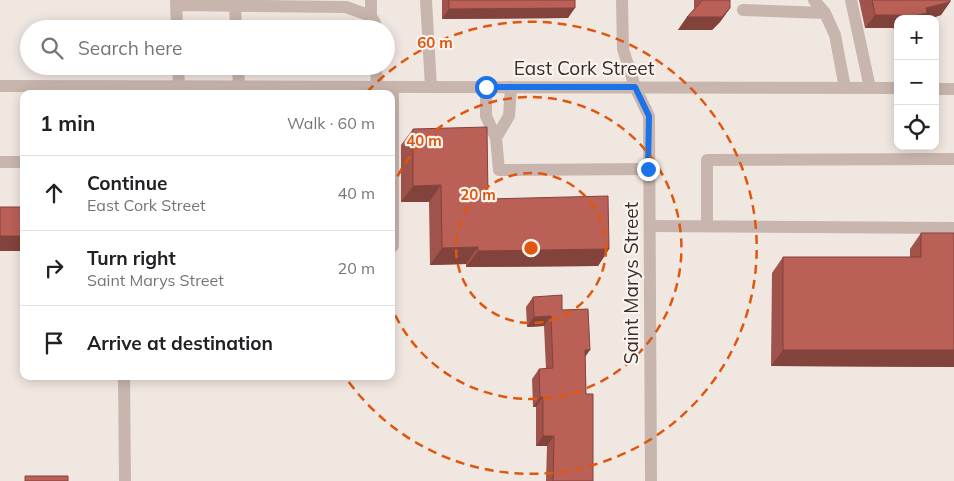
<!DOCTYPE html>
<meta charset="utf-8">
<style>
body{margin:0;font-family:Mulish,sans-serif;background:#f2f2f2;color:#202124}
.controls{position:absolute;right:15px;top:15px;display:grid;overflow:hidden;border-radius:10px;box-shadow:0 2px 12px #0003}
.controls button{width:45px;height:45px;display:grid;place-items:center;padding:0;border:0;border-bottom:1px solid #e0e0e0;background:#fff;color:#202124;font:25px sans-serif}
.stop{position:absolute;width:15px;height:15px;margin:-11px;border:4px solid #1a73e8;border-radius:50%;background:#fff}
.stop.end{background:#1a73e8;border-color:#fff;box-shadow:0 1px 5px #0008}
.list{margin:0;padding:0;list-style:none}
h2{display:flex;justify-content:space-between;align-items:center;height:65px;margin:0;padding:0 20px;font-size:21px}
h2 small{font-size:16px;font-weight:400;color:#757577}
.list li{display:grid;grid-template-columns:32px 1fr auto;gap:15px;align-items:center;box-sizing:border-box;height:75px;padding:0 20px;border-top:1px solid #e0e0e0}
.list b{display:block;font-size:19px;white-space:nowrap}
.list p{margin:0;font-size:16px;white-space:nowrap;color:#757577}
.list em{font-size:16px;font-style:normal;color:#757577}
.icon{flex:none;width:28px;height:28px;fill:none;stroke:currentColor;stroke-width:2;stroke-linecap:round;stroke-linejoin:round}
.map{position:relative;flex:none;width:954px;height:481px;overflow:hidden}
.search{position:absolute;background:#fff;box-shadow:0 2px 12px #0003;left:20px;top:20px;width:375px;height:55px;display:flex;align-items:center;gap:12px;box-sizing:border-box;padding:0 18px;border-radius:28px;color:#757577;font-size:19px}
.panel{position:absolute;background:#fff;box-shadow:0 2px 12px #0003;left:20px;top:90px;width:375px;height:290px;border-radius:10px}
.map>svg:first-child{display:block}
.lines{fill:none;stroke-linecap:round;stroke-linejoin:round}
.service{stroke:#c8b6ae;stroke-width:12}
.minor{stroke:#c8b6ae;stroke-width:12}
.tertiary{stroke:#c8b6ae;stroke-width:12}
.wall{fill:#a0534a}
.shaded-wall{fill:#82433c}
.building{fill:#ba6056;stroke:#82433c}
.route{stroke:#1a73e8;stroke-width:6}
.ring{fill:none;stroke:#df570e;stroke-width:2.5;stroke-dasharray:9 6}
.labels{text-anchor:middle;dominant-baseline:central;stroke-width:4.5;stroke-linejoin:round;paint-order:stroke}
.street-label{font-size:19px;fill:#382d2b;stroke:#f9f2ed}
.centre{fill:#df570e;stroke:#f9f2ed;stroke-width:2.5}
.ring-label{font-size:15px;text-anchor:middle;font-weight:bold;fill:#df570e;stroke:#f9f2ed;stroke-width:4.5;stroke-linejoin:round;paint-order:stroke}
</style>
<div class="map">
<svg width="954" height="481" viewBox="0 0 954 481">
<rect width="100%" height="100%" fill="#f1e7e1"/>
<g class="lines">
<!-- service -->
<path class="service" d="M176 0 177 29
M371 0V16
M426 0 431 87
M814 0 825 13 835 35 845 88
M851 0 870 88
M177 5 346 7 371 16 375 23V29
M235 6 236 29
M743 10 825 13
M178 66 179 86
M238 66 239 87
M376 66 377 87
M486 87V116L496 138 499 170 648 169
M496 138 509 116 511 87
M0 162H24
M650 226 954 228
M707 226V160L954 159
M393 246V87"/>
<!-- minor -->
<path class="minor" d="M622 0 623 49 635 87 649 116 651 481
M124 376 125 481"/>
<!-- tertiary -->
<path class="tertiary" d="M0 86 898 88
M935 89H954"/>
</g>
<!-- wall -->
<path class="wall" d="M442 0H575L568 18 442 19Z
M694 0H730V8L720 22 712 30H678L687 17 694 9Z
M859 0H950V2L941 15 929 19H898V32H896L893 28H865Z
M413 129 488 199 609 249 598 266 466 267V264L430 265 429 202H401V145Z
M921 233H954V367L771 366 772 273 783 257H910V249Z
M533 297 562 310 585 357 586 394 593 481H546L547 446H536V407H533L532 379 539 369H546L544 326 527 327 526 307Z"/>
<!-- shaded-wall -->
<path class="shaded-wall" d="M950 2 941 15 929 19H906L926 8Z
M575 8 568 18 442 19 449 9Z
M730 8 720 22 712 30H678L687 17Z
M875 15H902L899 19H898V21L893 28H865Z
M441 185 429 202H401L413 186Z
M0 236H24V251H0Z
M478 247 466 264 430 265 442 248Z
M609 249 598 266 466 267 478 251Z
M551 316 544 326 527 327 534 317Z
M585 350H590L583 360Z
M783 350H954V367L771 366Z
M540 397H543L536 407H533Z
M543 436H554L547 446H536Z"/>
<!-- building -->
<path class="building" d="M449 0H575V8L449 9Z
M703 0H730V8L722 17H687Z
M872 0H950V2L926 8 927 13 906 18 902 15H875Z
M487 127 488 199 608 196 609 249 478 251V247L442 248 441 185 413 186V129Z
M0 207H24V236H0Z
M921 233H954V350H783V257H921Z
M562 295V310L588 309 590 350H585L586 394H593V481H553L554 436H543V397H540L539 369 553 368 551 316 534 317 533 297Z
M25 476H68V481H25Z"/>
<g class="lines">
<!-- route -->
<path class="route" d="M486 87H635L649 116 648 169"/>
</g>
<!-- distance rings -->
<g class="ring">
<circle cx="531" cy="248" r="75"/>
<path d="M391 190A151 151 0 1 1 391 306"/>
<path d="M367 92A226 226 0 1 1 346 378"/>
</g>
<g class="labels">
<!-- street labels -->
<g class="street-label">
<text x="584" y="68">East Cork Street</text>
<text transform="translate(631 283) rotate(-90)">Saint Marys Street</text>
</g>
</g>
<circle cx="531" cy="248" r="8" class="centre"/>
<g class="ring-label">
<text x="435" y="48">60 m</text>
<text x="424" y="146">40 m</text>
<text x="478" y="200">20 m</text>
</g>
</svg>
<div class="controls">
<button>+</button>
<button>−</button>
<button><svg class="icon" aria-label="locate" viewBox="0 0 24 24"><circle cx="12" cy="12" r="6"/><path d="M12 2v4M12 18v4M2 12h4M18 12h4"/></svg></button>
</div>
<div class="stop" style="left:486px;top:87px"></div>
<div class="stop end" style="left:648px;top:169px"></div>
<div class="search"><svg class="icon" aria-label="search" viewBox="0 0 24 24"><circle cx="10" cy="10" r="6"/><path d="M15 15l6 6"/></svg>Search here</div>
<section class="panel">
<h2>1 min<small>Walk · 60 m</small></h2>
<ul class="list">
<li><svg class="icon" aria-label="ahead" viewBox="0 0 24 24"><path d="M12 20V5M6 11l6-6 6 6"/></svg><div><b>Continue</b><p>East Cork Street</p></div><em>40 m</em></li>
<li><svg class="icon" aria-label="right" viewBox="0 0 24 24"><path d="M7 20v-9h11M14 6l5 5-5 5"/></svg><div><b>Turn right</b><p>Saint Marys Street</p></div><em>20 m</em></li>
<li><svg class="icon" aria-label="arrive" viewBox="0 0 24 24"><path d="M6 21V4h12l-3 4 3 4H6"/></svg><div><b>Arrive at destination</b></div></li>
</ul>
</section>
</div>
